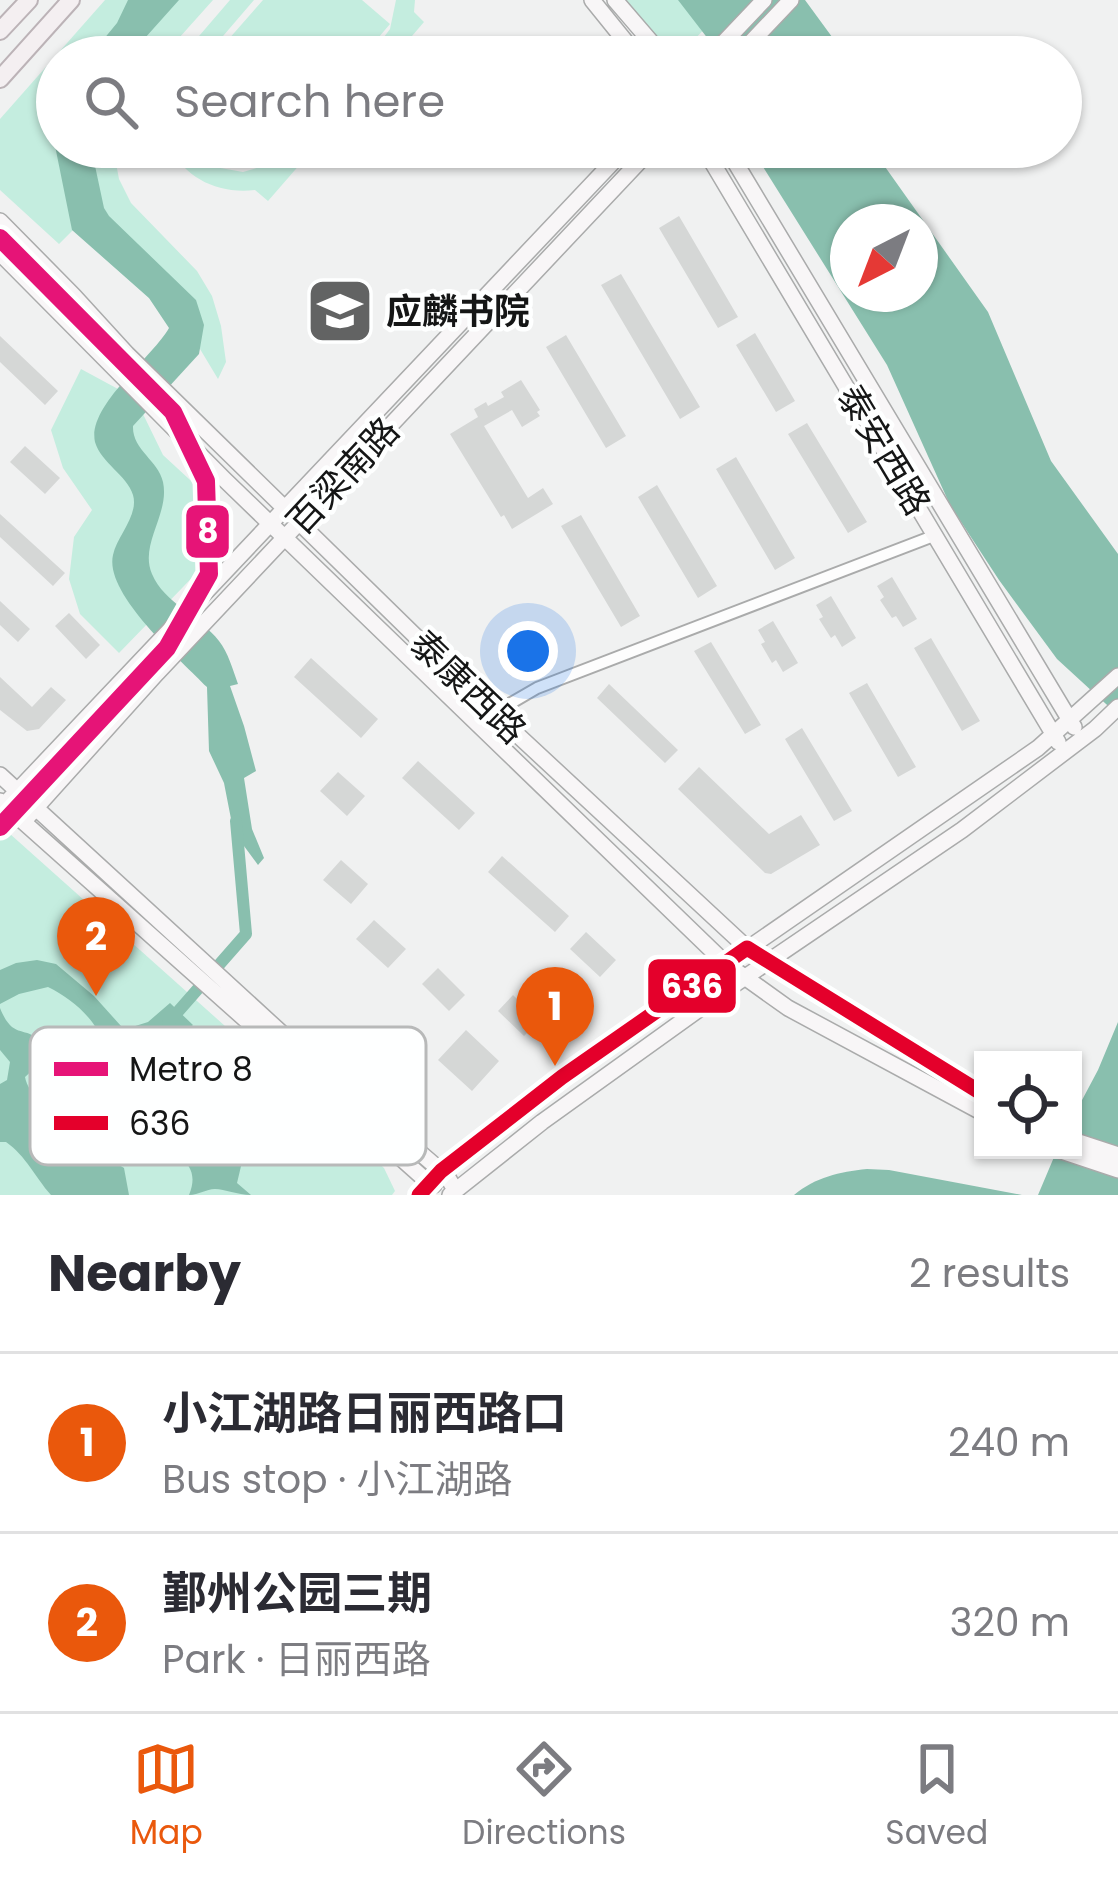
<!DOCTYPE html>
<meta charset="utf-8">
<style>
body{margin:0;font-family:Poppins,"Noto Sans SC",sans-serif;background:#f2f2f3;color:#2b2b33}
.controls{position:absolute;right:36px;bottom:36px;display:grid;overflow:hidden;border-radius:0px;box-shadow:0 3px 9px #0004}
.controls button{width:108px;height:108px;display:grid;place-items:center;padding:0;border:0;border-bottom:3px solid #e1e1e2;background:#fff;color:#2b2b33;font:60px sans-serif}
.compass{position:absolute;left:830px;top:204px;width:108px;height:108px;border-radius:50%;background:#fff;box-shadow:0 3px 9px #0004;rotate:222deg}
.you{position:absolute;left:528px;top:651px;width:42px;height:42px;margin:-30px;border:9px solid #fff;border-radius:50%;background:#1a73e8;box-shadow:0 0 0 18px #1a73e833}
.badge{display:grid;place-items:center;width:78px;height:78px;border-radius:50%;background:#ea580c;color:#fff;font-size:39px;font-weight:700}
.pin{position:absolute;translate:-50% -99px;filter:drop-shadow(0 3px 6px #0008)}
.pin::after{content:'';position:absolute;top:63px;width:42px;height:36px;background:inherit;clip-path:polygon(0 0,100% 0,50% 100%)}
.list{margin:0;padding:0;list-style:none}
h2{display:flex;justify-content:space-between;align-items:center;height:156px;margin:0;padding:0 48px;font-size:51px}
h2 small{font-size:39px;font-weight:400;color:#7c7c81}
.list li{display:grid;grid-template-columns:78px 1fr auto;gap:36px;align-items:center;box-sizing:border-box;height:180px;padding:0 48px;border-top:3px solid #e1e1e2}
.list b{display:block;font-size:45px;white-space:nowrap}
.list p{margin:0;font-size:39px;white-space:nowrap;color:#7c7c81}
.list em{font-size:39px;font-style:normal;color:#7c7c81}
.icon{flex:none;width:66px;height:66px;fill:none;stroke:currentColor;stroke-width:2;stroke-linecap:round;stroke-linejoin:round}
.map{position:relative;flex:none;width:1118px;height:1195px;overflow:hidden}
.search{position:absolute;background:#fff;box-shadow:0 3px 9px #0004;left:36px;right:36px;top:36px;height:132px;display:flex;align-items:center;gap:30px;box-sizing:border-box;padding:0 42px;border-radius:66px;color:#7c7c81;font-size:45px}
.sheet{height:516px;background:#fff}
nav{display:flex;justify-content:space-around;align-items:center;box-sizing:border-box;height:168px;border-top:3px solid #e1e1e2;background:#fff;font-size:33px;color:#7c7c81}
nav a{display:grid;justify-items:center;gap:6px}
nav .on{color:#ea580c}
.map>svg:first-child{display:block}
.green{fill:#c4eddf}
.water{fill:#89bfae;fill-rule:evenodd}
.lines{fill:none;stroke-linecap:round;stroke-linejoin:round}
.canal{stroke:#89bfae;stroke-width:12}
.building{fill:#d5d7d6}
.street-casing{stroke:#aaabab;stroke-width:14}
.secondary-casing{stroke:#aaabab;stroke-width:18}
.primary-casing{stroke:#bcb3b7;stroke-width:20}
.street{stroke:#fdfdfd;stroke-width:10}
.secondary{stroke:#f8f6f7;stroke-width:15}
.primary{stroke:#f4eff1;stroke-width:16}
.bus-1-casing{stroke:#feffff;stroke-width:24}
.bus-1{stroke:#e4002b;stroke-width:15}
.metro-1-casing{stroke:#feffff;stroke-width:27}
.metro-1{stroke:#e61477;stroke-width:18}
.labels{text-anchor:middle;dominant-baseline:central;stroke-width:9;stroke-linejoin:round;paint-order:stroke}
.poi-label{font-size:36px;font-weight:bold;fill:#151616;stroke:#feffff;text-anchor:start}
.street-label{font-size:36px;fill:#151616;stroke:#feffff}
.key{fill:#feffff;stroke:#b8b9b9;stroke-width:3}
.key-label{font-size:33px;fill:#151616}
.line-badge{stroke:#feffff;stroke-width:4.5}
.badge-label{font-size:33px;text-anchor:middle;font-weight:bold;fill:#fff}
</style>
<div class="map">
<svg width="1118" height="1195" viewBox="0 0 1118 1195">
<rect width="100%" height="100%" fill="#f0f1f1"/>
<!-- green -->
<path class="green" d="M105 0H213L162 57H57V147H113L119 179 131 203 197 271 212 296 221 326 226 362 218 379 200 349 164 317 149 298 73 230 59 244 0 190V119Z
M230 0H254L205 57H181Z
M263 0H362L390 24 362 57H213Z
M396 0H415L414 12 424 22 394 57H369L390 29Z
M625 0H733L682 52C657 45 642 20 625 0Z
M168 147H190L215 167 243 172 271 164 290 147H315L268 201 255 190C217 194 188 179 168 147Z
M81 369 118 389 143 414 163 455 215 503 224 515 227 527 216 553 119 653 80 614 69 579 74 537 92 510 63 468 51 430Z
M0 825 384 1168 395 1191 392 1195H0Z"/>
<!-- water -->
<path class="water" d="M128 0H179L128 57H89L117 23Z
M678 0H805L835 41 839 57H722Z
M57 93V147H91L104 208 109 216 196 300 204 325 199 354 133 426C132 450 158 460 163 482 170 514 139 544 152 574 164 603 201 617 219 641 228 652 233 670 238 684L230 686 244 726 256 771 244 778 252 829 264 858 258 865 241 842 232 824 224 783 209 751 207 687C181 660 104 594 113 555 117 536 139 515 133 495 127 475 101 463 95 442 87 406 152 358 169 328L149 298 72 230 49 116V102Z
M757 147H871L988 312 1051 461 1118 554V715L1057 659 999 580 950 505 887 365 760 162ZM848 222H920V294H848Z
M37 960 56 964 94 996 121 1026 129 1028 148 1022 170 1003 193 1025 155 1062C148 1087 166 1087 171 1108 175 1121 178 1146 195 1151 204 1154 215 1144 223 1142L238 1154 242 1162 237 1183 251 1195C237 1195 225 1189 215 1189 206 1189 199 1195 189 1195 202 1163 176 1158 160 1136L163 1113 159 1103 115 1080C92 1086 65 1131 89 1151 99 1160 113 1160 124 1168L129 1195H51C35 1177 26 1156 6 1142H0V1084L7 1080 10 1062 0 1050V1008C13 1040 23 1025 41 1041 46 1046 50 1053 55 1058 73 1062 90 1059 104 1047 98 1020 72 999 48 987L19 994 0 1004V970L16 963ZM36 1067 54 1069 66 1076V1099L71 1106 67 1111C49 1109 28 1095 25 1077Z
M1118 1022V1195H1038L1057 1150H1073V1117L1098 1070Z
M867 1169 889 1170 1022 1195H794C816 1177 839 1172 867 1169Z"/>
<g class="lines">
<!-- canal -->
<path class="canal" d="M168 1023 246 934 236 821"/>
</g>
<!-- building -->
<path class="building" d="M679 216 738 317 718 328 659 228Z
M621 274 700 407 680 419 601 285Z
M755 333 795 401 776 412 736 345Z
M566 335 626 436 606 448 546 347Z
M0 336 58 391 45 405 0 362Z
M521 380 540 410 537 412 540 416 522 427 512 410 484 426 528 498 543 488 553 504 512 529 504 515 501 517 450 434 478 417 474 409 486 402 488 406 504 397 501 392Z
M807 423 867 522 848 533 788 434Z
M25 446 60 478 45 494 10 462Z
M736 457 795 558 775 570 716 469Z
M657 485 717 586 698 598 638 497Z
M0 514 65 573 53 586 0 537Z
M581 515 640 616 621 627 561 526Z
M892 577 917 619 903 627 896 616 892 618 880 600 884 597 877 586Z
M831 596 856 638 842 647 835 635 831 638 819 619 823 617 816 605Z
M0 601 30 629 18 642 0 625Z
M69 613 100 645 86 659 55 626Z
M773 621 798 663 783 672 776 660 772 663 761 644 765 642 758 630Z
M931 638 980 721 962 731 914 648Z
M711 642 761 725 745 734 694 651Z
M311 658 378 719 361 738 294 677Z
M0 677 32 707 51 687 66 700 39 729 27 731 0 710Z
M867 683 916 767 898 777 849 693Z
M609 684 678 750 665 763 597 698Z
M802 728 852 811 834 821 785 739Z
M418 761 475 813 459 830 402 778Z
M699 767 769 834 801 815 820 845 771 874 765 873 678 789Z
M338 772 365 796 347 816 320 791Z
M502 856 569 916 555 932 488 872Z
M341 860 368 884 351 904 323 880Z
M374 920 406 949 388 968 356 939Z
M586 932 616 960 600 977 570 949Z
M438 968 465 995 449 1011 422 984Z
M513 995 539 1021 524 1036 498 1011Z
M466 1030 499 1061 472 1091 438 1060Z"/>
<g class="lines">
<!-- street casing -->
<g class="street-casing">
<path id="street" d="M494 713 537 688 936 535"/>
</g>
<!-- secondary casing -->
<g class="secondary-casing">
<path id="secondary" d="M592 0 638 57
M615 0 664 57
M710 57 764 0
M737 57 791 0
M703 147 1058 742
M726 147 1074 727
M0 221 74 296 127 354 494 713 747 948 983 1094
M0 253 224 479 725 963 788 1008 983 1113
M0 775 288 1039 447 1176 455 1190
M0 801 430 1184 434 1185
M4 805 627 147
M24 821 157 673 653 147
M1073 1140 1118 1155
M1058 1150 1118 1170
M419 1195 441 1171 562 1077 1038 748 1118 676
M450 1195 542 1122 716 997 962 830 1095 729 1118 707"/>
</g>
<!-- primary casing -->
<g class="primary-casing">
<path id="primary" d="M0 31 29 0
M0 79 71 0"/>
</g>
<!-- street -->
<use href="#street" class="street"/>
<!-- secondary -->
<use href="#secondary" class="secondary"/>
<!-- primary -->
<use href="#primary" class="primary"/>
<!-- bus-1 casing -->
<g class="bus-1-casing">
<path id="bus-1" d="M419 1195 441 1171 562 1077 747 948 983 1094"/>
</g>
<!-- bus-1 -->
<use href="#bus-1" class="bus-1"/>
<!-- metro-1 casing -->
<g class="metro-1-casing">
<path id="metro-1" d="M0 238 173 412 206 481 209 574 167 648 0 827"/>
</g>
<!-- metro-1 -->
<use href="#metro-1" class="metro-1"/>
</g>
<!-- icons -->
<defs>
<g id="school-square" transform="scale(3.45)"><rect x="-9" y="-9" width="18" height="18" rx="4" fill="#626363" stroke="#feffff"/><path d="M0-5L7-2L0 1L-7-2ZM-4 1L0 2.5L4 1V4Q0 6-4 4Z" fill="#fff"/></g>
</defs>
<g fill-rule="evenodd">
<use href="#school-square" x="340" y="311"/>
</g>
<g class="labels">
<!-- poi labels -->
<g class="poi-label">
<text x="386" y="311">应麟书院</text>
</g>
<!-- street labels -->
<g class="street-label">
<text transform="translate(884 450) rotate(59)">泰安西路</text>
<text transform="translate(343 476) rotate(-47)">百梁南路</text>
<text transform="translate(468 687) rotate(44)">泰康西路</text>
</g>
</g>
<!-- legend -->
<rect x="30" y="1027" width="396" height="138" rx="18" class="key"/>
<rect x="54" y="1062" width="54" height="14" fill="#e61477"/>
<rect x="54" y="1116" width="54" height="14" fill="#e4002b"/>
<g class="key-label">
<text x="129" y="1081">Metro 8</text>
<text x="129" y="1135">636</text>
</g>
<g class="line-badge">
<rect x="184" y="503" width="47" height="57" rx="12" fill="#e61477"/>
<rect x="646" y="957" width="92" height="58" rx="12" fill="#e4002b"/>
</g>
<g class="badge-label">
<text x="208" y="543">8</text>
<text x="692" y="998">636</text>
</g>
</svg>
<div class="controls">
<button><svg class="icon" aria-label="locate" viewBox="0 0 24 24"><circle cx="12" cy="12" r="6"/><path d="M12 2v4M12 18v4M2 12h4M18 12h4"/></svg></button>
</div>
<svg class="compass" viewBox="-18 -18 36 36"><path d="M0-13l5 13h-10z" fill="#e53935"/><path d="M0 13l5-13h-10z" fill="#7c7c81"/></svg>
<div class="you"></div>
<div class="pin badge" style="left:555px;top:1066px">1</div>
<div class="pin badge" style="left:96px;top:996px">2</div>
<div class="search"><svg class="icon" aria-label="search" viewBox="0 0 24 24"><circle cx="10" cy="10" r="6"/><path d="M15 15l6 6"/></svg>Search here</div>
</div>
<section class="sheet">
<h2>Nearby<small>2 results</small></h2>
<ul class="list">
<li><span class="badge">1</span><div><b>小江湖路日丽西路口</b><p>Bus stop · 小江湖路</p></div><em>240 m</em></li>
<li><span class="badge">2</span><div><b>鄞州公园三期</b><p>Park · 日丽西路</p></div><em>320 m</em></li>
</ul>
</section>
<nav>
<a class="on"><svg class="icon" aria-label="map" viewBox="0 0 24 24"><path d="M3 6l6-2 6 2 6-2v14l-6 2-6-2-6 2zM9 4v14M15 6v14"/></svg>Map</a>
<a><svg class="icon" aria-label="directions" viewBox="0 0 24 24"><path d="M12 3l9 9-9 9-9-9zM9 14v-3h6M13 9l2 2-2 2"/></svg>Directions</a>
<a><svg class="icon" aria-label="saved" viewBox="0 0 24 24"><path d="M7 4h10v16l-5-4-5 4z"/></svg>Saved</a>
</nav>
